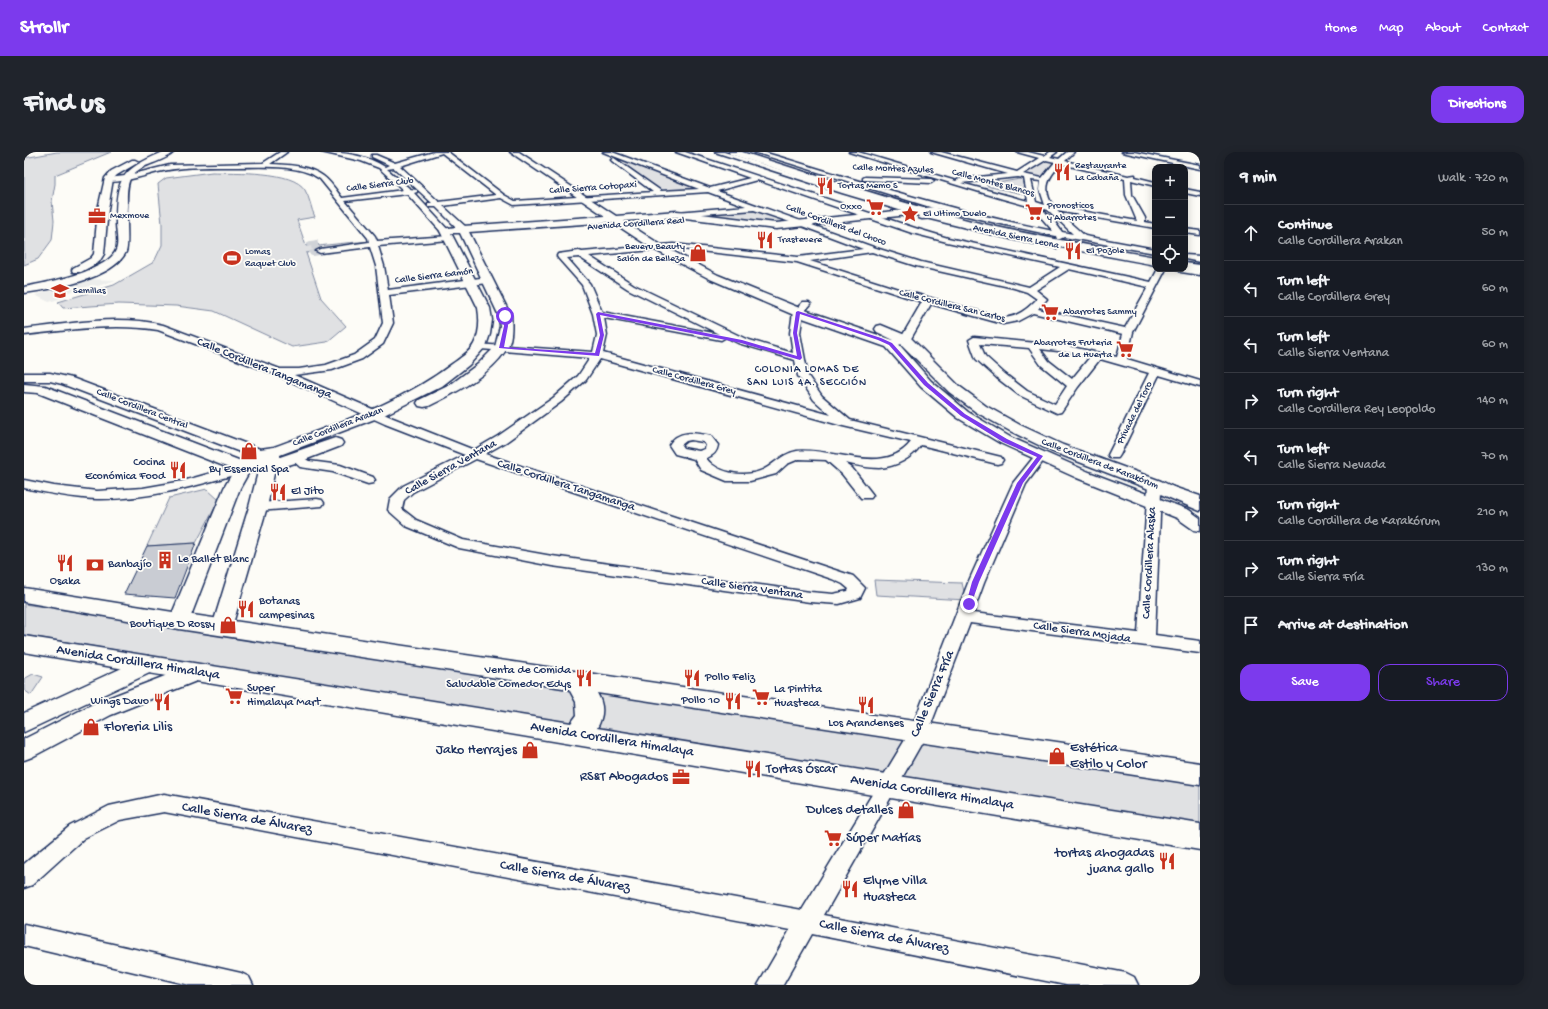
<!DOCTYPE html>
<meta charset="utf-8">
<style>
body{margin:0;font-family:"Gochi Hand",sans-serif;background:#20242c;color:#f1f3f6}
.controls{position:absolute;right:12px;top:12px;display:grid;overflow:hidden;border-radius:8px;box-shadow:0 2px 10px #0003}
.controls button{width:36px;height:36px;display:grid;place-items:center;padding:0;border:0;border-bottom:1px solid #363941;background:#171b24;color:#f1f3f6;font:20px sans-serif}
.stop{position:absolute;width:12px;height:12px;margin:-9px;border:3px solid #7c3aed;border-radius:50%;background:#fff}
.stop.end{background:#7c3aed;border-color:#fff;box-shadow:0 1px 4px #0008}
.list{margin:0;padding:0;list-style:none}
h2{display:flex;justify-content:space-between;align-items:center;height:52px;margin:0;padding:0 16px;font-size:17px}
h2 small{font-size:13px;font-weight:400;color:#9ea1a6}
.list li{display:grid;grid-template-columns:26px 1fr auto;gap:12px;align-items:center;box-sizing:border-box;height:56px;padding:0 16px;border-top:1px solid #363941}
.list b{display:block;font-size:15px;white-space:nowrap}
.list p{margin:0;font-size:13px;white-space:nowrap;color:#9ea1a6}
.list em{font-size:13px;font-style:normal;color:#9ea1a6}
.actions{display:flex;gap:8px;padding:12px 16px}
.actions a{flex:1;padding:9px 0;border:1px solid #7c3aed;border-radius:12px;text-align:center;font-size:14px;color:#7c3aed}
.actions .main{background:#7c3aed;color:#fff}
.icon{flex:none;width:22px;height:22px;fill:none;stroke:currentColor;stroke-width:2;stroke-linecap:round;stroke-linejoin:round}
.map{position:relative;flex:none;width:1176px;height:833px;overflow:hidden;border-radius:12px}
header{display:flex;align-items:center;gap:24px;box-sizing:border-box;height:56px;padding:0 20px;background:#7c3aed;color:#fff}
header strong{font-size:19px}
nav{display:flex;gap:22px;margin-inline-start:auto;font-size:14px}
.intro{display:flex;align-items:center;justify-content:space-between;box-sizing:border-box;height:96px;padding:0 24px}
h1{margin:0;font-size:28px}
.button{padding:10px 18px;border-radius:12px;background:#7c3aed;color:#fff;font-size:14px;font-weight:700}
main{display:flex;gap:24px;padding:0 24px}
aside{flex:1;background:#171b24;border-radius:12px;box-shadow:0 2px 10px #0003}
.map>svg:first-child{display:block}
.built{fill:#edeeec}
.green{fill:#e0e1e3;stroke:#7e88a0}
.building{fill:#c9ccd3;stroke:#1b2f5e}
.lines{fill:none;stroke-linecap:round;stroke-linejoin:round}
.minor-tunnel{stroke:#d0d3d8;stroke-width:8;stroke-dasharray:8 4.5;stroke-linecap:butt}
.minor-casing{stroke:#1b2f5e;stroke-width:3}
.tertiary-casing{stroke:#1b2f5e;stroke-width:3}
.secondary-casing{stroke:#1b2f5e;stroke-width:3}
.trunk-casing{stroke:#1b2f5e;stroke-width:3}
.minor{fill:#fdfcf7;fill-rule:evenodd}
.tertiary{fill:#fdfcf7;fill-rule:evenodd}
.secondary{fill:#fdfcf7;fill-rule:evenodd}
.trunk{fill:#fdfcf7;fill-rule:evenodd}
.route{fill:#7c3aed}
.labels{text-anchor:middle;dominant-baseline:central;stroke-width:3.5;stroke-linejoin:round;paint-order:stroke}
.far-poi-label{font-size:10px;fill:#1b2f5e;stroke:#fdfcf7;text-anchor:start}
.far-street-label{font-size:10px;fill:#1b2f5e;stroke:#fdfcf7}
.far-neighbourhood-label{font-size:11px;letter-spacing:1px;fill:#1b2f5e;stroke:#fdfcf7}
.street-label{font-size:12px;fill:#1b2f5e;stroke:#fdfcf7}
.poi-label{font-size:12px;fill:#1b2f5e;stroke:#fdfcf7;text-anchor:start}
.near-street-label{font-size:14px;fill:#1b2f5e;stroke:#fdfcf7}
.near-poi-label{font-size:14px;fill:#1b2f5e;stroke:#fdfcf7;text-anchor:start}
</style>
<header>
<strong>Strollr</strong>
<nav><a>Home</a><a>Map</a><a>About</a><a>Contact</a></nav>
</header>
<div class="intro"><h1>Find us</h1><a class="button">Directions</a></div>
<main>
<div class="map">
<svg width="1176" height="833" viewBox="0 0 1176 833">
<rect width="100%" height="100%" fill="#fdfcf7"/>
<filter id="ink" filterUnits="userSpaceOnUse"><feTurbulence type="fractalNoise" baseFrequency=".025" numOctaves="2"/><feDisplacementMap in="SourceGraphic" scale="8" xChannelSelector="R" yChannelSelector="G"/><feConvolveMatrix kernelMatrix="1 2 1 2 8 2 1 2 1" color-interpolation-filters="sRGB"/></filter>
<g filter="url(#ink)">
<!-- built -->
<path class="built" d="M63 127 92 128 74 134 69 133 38 142 42 145 25 150 11 143 24 139 22 138Z"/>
<!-- green -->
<path class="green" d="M33 0H87L31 23V32L28 49 30 69 28 88 14 107 0 113V6Z
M589 4 682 37 639 40Z
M1023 8 1031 10 1018 26 999 22Z
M188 20C211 21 269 18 281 38 286 46 287 57 291 65L273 68 282 94 294 92 295 94C302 93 337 89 341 90L306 95 296 99 282 101 297 146 322 174 303 190 268 195 190 159 152 154 95 152 39 156 34 150 90 133 130 110 138 93V72L134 32 142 26Z
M996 27 1001 28 1004 43 966 35 962 33Z
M732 56 771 72 749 73 658 62Z
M183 337 195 348 172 391 123 394 145 346Z
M850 428 938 431 942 448 852 443Z
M0 452 1176 630V675L0 483Z
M9 522 19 525 7 543 0 538V527Z"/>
<!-- building -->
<path class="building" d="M172 391 151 446 100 442 123 394Z"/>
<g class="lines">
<!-- minor-tunnel -->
<path class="minor-tunnel" d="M294 92 287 93 289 100 296 99"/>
<!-- minor casing -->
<g class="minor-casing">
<path id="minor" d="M256 0H263L246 12C264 13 284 13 299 24 306 29 312 38 318 46L379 38 355 16 337 9 297 0C318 0 343 3 361 15L365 13 348 5V3H352L371 11 410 0H424L480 43 491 49 629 40 588 9 587 8 590 6 637 39 675 37 579 0H588L686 36 726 26 652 0H661L894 77 924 86 1127 130 1134 117H1142L1109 180 1103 207 1176 229V235L1135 223 1096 303 1094 306H1086L1084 303 1125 221 1076 207 1054 235 1037 260 1033 261 995 243 973 226 952 207 945 188 950 185 1043 194 1093 205 1099 182 1009 161 994 169 979 172 907 152 885 190 867 195 862 192 863 190 877 186 898 150 773 110 649 96 565 104 610 133 722 187 769 201 766 181 769 160 779 150H785L787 152 779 161 776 181 784 224 798 244 826 268 977 305 979 308 977 311 973 312 897 293C888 306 872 315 855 316 844 316 831 313 821 311L828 316 849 343 847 346H837L818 322 802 308 775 307 763 312 752 322 726 329H703L677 318 670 307 651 302 645 293C654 277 672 281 687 284L694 293C693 300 689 304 682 306 694 323 726 327 744 315 753 309 761 301 773 299 809 295 860 325 887 290L819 274 576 207 562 228 537 250 482 290 461 302 829 424 841 436 836 446 815 452 786 450 528 414 435 396 382 374 364 358 366 347 379 334 441 303 361 272 248 221 134 178C89 171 45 178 0 183V177C45 172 94 162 139 173L256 217H275L302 213 330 203 351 188 359 171 352 114 346 95 296 101 292 99 296 97 345 90 344 86 296 27C292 25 289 22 285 21 263 13 236 15 213 15 186 15 159 14 134 20 123 23 88 34 81 28L84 26 101 24 146 13 239 11ZM418 1 472 43 415 50 376 14ZM370 16 408 51H404V55H412L436 79H439L443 77 442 75 419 54 477 46 490 53 684 40 722 54 653 60 649 62 653 64 730 58 778 74 839 97 774 105 649 92 558 100 555 99 534 102 533 104 534 106 558 133 569 162 573 183 569 200 452 192 451 194 452 196 456 197 566 206 554 224 529 246 474 284 450 298 369 266 270 223 308 218 338 207 359 192 369 171 365 143 464 131 468 128 464 125 364 138 360 114 354 94 425 88 429 86 425 84 353 89 351 84 321 49 383 42 418 81H424L425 79 390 41 393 40V38L386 37 363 17ZM733 28 888 81 923 90 1036 115 1005 135 897 110 852 96 693 39ZM848 100 892 114 990 136 1003 140 1013 147C1003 157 994 165 979 166L874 137 786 109ZM555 105 604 137 695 182 578 160 566 132 543 106ZM1045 117 1124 135 1101 176 1014 157 1023 147 1012 138ZM580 166 697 188 702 185 714 191 771 208 774 224 790 248 807 263 579 201 583 183ZM956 192 1005 196 1017 213 1043 234 1031 252 1003 239 981 222 961 204ZM1016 197 1043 200 1066 205 1048 227 1025 209ZM667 288 679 290 682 293 681 297 675 299 659 296 657 293 662 289ZM452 307 808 427 819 432 825 437 824 439 809 442 786 440 528 404 439 388 392 368 378 357 380 348 389 340Z
M691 0H700C811 35 920 69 1034 92L1038 94 1034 96 991 88 902 66 818 41Z
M730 0H739C836 29 931 60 1029 79L1008 55 979 47 825 0H834L932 29 935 27 984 22 907 0H917L993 20 1015 6 993 0H1004L1020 4 1026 0H1033L1026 5 1035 7 1043 0H1050L1041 9 1104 24 1111 23V25L1131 30V34L1107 28 1108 43 1121 66V70L1131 72V76L1033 59 1061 84 1131 97V101L1040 85 1036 87H1033L1032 84 968 70 906 55ZM1022 8 1031 10 1018 26 999 22ZM1037 12 1101 27 1102 43 1113 69 1029 54C1018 37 1024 25 1037 12ZM994 25 1000 26 1004 49 937 31ZM1007 28 1017 29 1016 38 1021 53 1012 50ZM1017 56 1024 58 1049 82 1038 80 1030 69Z
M1098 0H1110L1176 13V17Z
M841 25 907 27 910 29 907 31 839 28V26Z
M1161 37 1176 40V44L1161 41Z
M1161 77 1176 79V83L1161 81Z
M1161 103 1176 104V110L1161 107Z
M1161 115 1176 117V123L1157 120 1153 117H1161Z
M1017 300 1021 301 1023 304 1002 332 960 431 949 461 1114 481 1124 333 1126 330 1131 329 1176 344V353L1137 340 1131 483 1176 489V501L946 471 904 580 800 763 1102 821 1110 825 1114 833H1042L788 782 759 833H734L766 778 140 660 96 668 60 686 8 733 0 736V712L46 674 85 654 140 642 778 758 887 578 944 431 989 331 1013 301Z
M272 302 285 309 316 313 349 325 351 328 349 331 344 332 309 320 276 315 266 306 268 303Z
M219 312 224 313 225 316 224 319C175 333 125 348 73 347 49 346 24 341 0 336V328L30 334 73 339 119 336 159 329Z
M293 347 298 348 300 351 298 354 234 359 229 358 227 355 229 352 234 351Z
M0 772 217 821 225 825 229 833H166L0 794Z"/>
</g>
<!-- tertiary casing -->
<g class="tertiary-casing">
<path id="tertiary" d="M139 0H150C139 11 118 11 108 24 102 31 103 45 103 54 102 64 105 93 102 100 88 128 28 137 0 141V135C21 131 83 120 92 98 95 91 92 79 92 71 92 24 98 18 139 0Z
M486 0H495L592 64 653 59 752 71 911 55 916 58 914 60H930L932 62 927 65 898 67 895 66 894 62 752 77 653 65 600 69 637 93 694 123 778 157 872 189 907 229 944 260 986 285 1065 320 1165 358 1176 366V379L1170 378 1153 366 1053 326 976 291 934 266 897 235 862 195 770 163 686 127 629 97 588 70 445 80 487 164C488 174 488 189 482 198 466 223 431 241 405 254L400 255 395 254 393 251 395 248 426 233 454 212 471 195 476 174 475 164 436 81H427L466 156 468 168 466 182 462 194 445 213 418 234 356 265 256 303V305L311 286 317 288 319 291 317 294 278 309 251 317 243 355 208 475 205 480 198 482 191 480 188 475 225 355 234 320H225L216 336 165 469 162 474 155 476 148 474 145 469 200 336 210 318 14 241 0 240V232L21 234 217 309 224 303 38 232 26 229H0V221H26L48 226 236 297 250 295C311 272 376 252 428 212 435 207 446 200 450 192 456 181 456 168 454 156L416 79 418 77 439 74 581 64Z
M108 8H111L115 10 93 23 89 27 84 57 80 102 75 110 57 120H49L48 118 49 116 67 106 70 102 74 57 81 26 87 19Z
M857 173 886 185 935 234 962 254 996 273 1039 293 1137 329 1176 348V359L1125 337 1027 299 986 279 952 260 925 240 876 191 853 180 851 177 853 174Z
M124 504 132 506 135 512 132 518 0 580V561Z
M172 512 180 514 183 520 180 526 87 563 8 605 0 608V587L71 551Z"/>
</g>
<!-- secondary casing -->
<g class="secondary-casing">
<path id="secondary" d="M0 436 155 461 1176 611V633L573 541C580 553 580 563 573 576L1176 672V698L0 500V484L547 571 553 563 552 550 545 537 155 477 0 450Z"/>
</g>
<!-- trunk casing -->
<g class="trunk-casing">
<path id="trunk" d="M705 0H718C794 24 870 49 947 69 1008 84 1070 94 1131 105V113C1068 101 1005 90 944 75 863 54 785 27 706 2Z
M1161 111 1176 113V121L1157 118 1161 117Z"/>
</g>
<!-- minor -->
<use href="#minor" class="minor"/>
<!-- tertiary -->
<use href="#tertiary" class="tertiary"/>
<!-- secondary -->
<use href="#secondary" class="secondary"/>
<!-- trunk -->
<use href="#trunk" class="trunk"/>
</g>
</g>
<!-- route -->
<path class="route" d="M774 159 857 186 868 191 904 231 941 262 983 287 1019 304 999 331 955 430 947 453 945 454 942 452 948 430 993 331 1013 305 979 290 937 264 900 233 865 193 854 188 776 162 773 181 778 206 776 208 717 191 576 163 580 183 575 204 475 196 480 174 479 164 481 162 483 164 484 174 480 195 571 201 576 183 572 162 574 160 718 188 773 204 769 181 772 160Z"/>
<!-- icons -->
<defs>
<g id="restaurant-bare" transform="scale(1.38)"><path d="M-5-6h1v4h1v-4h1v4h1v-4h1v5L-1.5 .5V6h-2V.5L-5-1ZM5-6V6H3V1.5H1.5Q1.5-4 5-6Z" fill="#c8321e" stroke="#fdfcf7" stroke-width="2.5" paint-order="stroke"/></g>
<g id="supermarket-bare" transform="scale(1.38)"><path d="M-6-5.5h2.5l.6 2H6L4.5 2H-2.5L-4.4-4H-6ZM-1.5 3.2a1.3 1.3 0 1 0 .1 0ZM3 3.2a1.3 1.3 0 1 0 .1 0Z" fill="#c8321e" stroke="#fdfcf7" stroke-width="2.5" paint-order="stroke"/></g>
<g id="sight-bare" transform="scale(1.38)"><path d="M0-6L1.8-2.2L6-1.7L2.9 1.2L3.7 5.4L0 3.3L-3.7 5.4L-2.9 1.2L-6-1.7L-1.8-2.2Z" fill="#c8321e" stroke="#fdfcf7" stroke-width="2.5" paint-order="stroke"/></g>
<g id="office-bare" transform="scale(1.38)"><path d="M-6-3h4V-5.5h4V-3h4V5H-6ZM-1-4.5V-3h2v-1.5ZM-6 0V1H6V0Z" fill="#c8321e" stroke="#fdfcf7" stroke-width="2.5" paint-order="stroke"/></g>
<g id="shop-bare" transform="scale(1.38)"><path d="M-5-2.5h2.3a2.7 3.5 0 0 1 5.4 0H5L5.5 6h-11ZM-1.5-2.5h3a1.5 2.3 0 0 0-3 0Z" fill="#c8321e" stroke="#fdfcf7" stroke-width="2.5" paint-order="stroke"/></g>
<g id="stadium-bare" transform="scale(1.38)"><path d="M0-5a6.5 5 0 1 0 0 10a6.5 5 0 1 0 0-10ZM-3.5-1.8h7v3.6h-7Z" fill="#c8321e" stroke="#fdfcf7" stroke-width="2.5" paint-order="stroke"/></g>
<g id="school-bare" transform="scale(1.38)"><path d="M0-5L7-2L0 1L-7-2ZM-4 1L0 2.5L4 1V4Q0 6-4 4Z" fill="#c8321e" stroke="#fdfcf7" stroke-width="2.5" paint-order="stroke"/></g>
<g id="building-bare" transform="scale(1.38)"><path d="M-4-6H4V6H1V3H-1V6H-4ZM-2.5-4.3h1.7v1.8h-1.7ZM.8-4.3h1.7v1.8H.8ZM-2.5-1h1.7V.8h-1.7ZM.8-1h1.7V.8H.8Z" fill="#c8321e" stroke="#fdfcf7" stroke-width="2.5" paint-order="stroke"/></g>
<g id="bank-bare" transform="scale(1.38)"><path d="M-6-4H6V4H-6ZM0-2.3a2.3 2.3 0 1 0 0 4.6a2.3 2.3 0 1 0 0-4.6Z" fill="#c8321e" stroke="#fdfcf7" stroke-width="2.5" paint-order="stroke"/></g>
</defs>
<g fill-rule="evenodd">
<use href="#restaurant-bare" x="1038" y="20"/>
<use href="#restaurant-bare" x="801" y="34"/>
<use href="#supermarket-bare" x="851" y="55"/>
<use href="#supermarket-bare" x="1010" y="60"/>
<use href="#sight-bare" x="886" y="62"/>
<use href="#office-bare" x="73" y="64"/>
<use href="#restaurant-bare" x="741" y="88"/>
<use href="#restaurant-bare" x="1049" y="99"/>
<use href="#shop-bare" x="674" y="101"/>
<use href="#stadium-bare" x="208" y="106"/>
<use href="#school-bare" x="36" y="139"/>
<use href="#supermarket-bare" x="1026" y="160"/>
<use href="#supermarket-bare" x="1101" y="197"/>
<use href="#shop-bare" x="225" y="299"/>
<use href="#restaurant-bare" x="154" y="318"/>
<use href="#restaurant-bare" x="254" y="340"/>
<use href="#building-bare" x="141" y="408"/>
<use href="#restaurant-bare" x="41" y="411"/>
<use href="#bank-bare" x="71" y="413"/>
<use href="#restaurant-bare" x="222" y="457"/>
<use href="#shop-bare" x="204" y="473"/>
<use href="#restaurant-bare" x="560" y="526"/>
<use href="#restaurant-bare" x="668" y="526"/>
<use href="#supermarket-bare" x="210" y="544"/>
<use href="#supermarket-bare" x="737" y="545"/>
<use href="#restaurant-bare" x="709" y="549"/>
<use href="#restaurant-bare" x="138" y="550"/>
<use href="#restaurant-bare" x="842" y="553"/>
<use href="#shop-bare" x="67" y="575"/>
<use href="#shop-bare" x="506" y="598"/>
<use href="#shop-bare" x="1033" y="604"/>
<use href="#restaurant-bare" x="729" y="617"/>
<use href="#office-bare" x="657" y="625"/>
<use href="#shop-bare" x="882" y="658"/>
<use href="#supermarket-bare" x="809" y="686"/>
<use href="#restaurant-bare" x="1143" y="709"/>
<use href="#restaurant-bare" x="826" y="737"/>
</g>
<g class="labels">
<!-- far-poi labels -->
<g class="far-poi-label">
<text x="1051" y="14">Restaurante<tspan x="1051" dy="12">La Cabaña</tspan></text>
<text x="814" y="34">Tortas Memo S</text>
<text x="1023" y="54">Pronosticos<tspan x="1023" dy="12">y Abarrotes</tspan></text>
<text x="838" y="55" text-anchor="end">Oxxo</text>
<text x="899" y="62">El Ultimo Duelo</text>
<text x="86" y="64">Mexmove</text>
<text x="754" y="88">Trastevere</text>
<text x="661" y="95" text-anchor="end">Beveru Beauty<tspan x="661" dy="12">Salón de Belleza</tspan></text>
<text x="1062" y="99">El Pozole</text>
<text x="221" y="100">Lomas<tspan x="221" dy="12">Raquet Club</tspan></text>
<text x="49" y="139">Semillas</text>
<text x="1039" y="160">Abarrotes Sammy</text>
<text x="1088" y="191" text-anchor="end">Abarrotes Fruteria<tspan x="1088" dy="12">de La Huerta</tspan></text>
</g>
<!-- far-street labels -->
<g class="far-street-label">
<text transform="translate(869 17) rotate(2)">Calle Montes Azules</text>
<text transform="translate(969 31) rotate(15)">Calle Montes Blancos</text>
<text transform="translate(356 33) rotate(-7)">Calle Sierra Club</text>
<text transform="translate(569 36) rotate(-4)">Calle Sierra Cotopaxi</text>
<text transform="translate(612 72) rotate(-4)">Avenida Cordillera Real</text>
<text transform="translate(812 73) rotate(20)">Calle Cordillera del Choco</text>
<text transform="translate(992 85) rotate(12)">Avenida Sierra Leona</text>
<text transform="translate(410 124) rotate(-7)">Calle Sierra Gamón</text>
<text transform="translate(928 154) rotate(14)">Calle Cordillera San Carlos</text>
<text transform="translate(670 229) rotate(15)">Calle Cordillera Grey</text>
<text transform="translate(118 257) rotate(21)">Calle Cordillera Central</text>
<text transform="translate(1111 261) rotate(-64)">Privada del Toro</text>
<text transform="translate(314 275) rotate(-21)">Calle Cordillera Arakan</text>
<text transform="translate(1076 312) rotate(21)">Calle Cordillera de Karakórum</text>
</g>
<!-- far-neighbourhood labels -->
<g class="far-neighbourhood-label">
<text x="783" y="218">COLONIA LOMAS DE<tspan x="783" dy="13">SAN LUIS 4A. SECCIÓN</tspan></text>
</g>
<!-- street labels -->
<g class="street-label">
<text transform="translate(240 217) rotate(22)">Calle Cordillera Tangamanga</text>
<text transform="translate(427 316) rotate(-29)">Calle Sierra Ventana</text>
<text transform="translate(542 334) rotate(18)">Calle Cordillera Tangamanga</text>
<text transform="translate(1126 411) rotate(-87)">Calle Cordillera Alaska</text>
<text transform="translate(728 437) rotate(8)">Calle Sierra Ventana</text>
<text transform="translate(1058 481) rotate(8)">Calle Sierra Mojada</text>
</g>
<!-- poi labels -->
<g class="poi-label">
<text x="141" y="311" text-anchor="end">Cocina<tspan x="141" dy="14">Económica Food</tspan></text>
<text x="225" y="318" text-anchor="middle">By Essencial Spa</text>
<text x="267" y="340">El Jito</text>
<text x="154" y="408">Le Ballet Blanc</text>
<text x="84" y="413">Banbajío</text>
<text x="41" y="430" text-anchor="middle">Osaka</text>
<text x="235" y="450">Botanas<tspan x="235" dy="14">campesinas</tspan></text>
<text x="191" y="473" text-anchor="end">Boutique D Rossy</text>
<text x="547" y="519" text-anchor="end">Venta de Comida<tspan x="547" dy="14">Saludable Comedor Edys</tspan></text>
<text x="681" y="526">Pollo Feliz</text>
<text x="223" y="537">Super<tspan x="223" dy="14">Himalaya Mart</tspan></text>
<text x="750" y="538">La Pintita<tspan x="750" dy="14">Huasteca</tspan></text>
<text x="696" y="549" text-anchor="end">Pollo 10</text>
<text x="125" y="550" text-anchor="end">Wings Davo</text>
<text x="842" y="572" text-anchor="middle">Los Arandenses</text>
</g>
<!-- near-street labels -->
<g class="near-street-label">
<text transform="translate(114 511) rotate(9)">Avenida Cordillera Himalaya</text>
<text transform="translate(909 542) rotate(-67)">Calle Sierra Fría</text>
<text transform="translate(588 588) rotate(9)">Avenida Cordillera Himalaya</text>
<text transform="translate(908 641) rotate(9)">Avenida Cordillera Himalaya</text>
<text transform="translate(223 667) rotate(10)">Calle Sierra de Álvarez</text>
<text transform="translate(541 725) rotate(10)">Calle Sierra de Álvarez</text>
<text transform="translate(860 785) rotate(11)">Calle Sierra de Álvarez</text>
</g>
<!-- near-poi labels -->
<g class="near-poi-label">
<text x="80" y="575">Floreria Lilis</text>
<text x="1046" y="596">Estética<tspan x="1046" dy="16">Estilo y Color</tspan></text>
<text x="493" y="598" text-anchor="end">Jako Herrajes</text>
<text x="742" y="617">Tortas Óscar</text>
<text x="644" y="625" text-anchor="end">RS&amp;T Abogados</text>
<text x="869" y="658" text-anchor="end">Dulces detalles</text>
<text x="822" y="686">Súper Matías</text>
<text x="1130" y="701" text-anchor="end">tortas ahogadas<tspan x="1130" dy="16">juana gallo</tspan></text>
<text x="839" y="729">Elyme Villa<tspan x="839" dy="16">Huasteca</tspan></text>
</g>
</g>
</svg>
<div class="controls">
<button>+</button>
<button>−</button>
<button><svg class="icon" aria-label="locate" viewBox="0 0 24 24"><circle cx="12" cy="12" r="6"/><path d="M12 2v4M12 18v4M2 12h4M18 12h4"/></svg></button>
</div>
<div class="stop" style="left:481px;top:164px"></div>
<div class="stop end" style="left:945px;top:452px"></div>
</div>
<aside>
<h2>9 min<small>Walk · 720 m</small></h2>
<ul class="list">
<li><svg class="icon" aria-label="ahead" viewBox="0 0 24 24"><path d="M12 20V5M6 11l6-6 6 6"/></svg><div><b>Continue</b><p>Calle Cordillera Arakan</p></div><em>50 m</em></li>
<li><svg class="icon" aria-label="left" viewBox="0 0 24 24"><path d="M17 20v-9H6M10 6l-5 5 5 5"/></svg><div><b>Turn left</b><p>Calle Cordillera Grey</p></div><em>60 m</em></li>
<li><svg class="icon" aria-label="left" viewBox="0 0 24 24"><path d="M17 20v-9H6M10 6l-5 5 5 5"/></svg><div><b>Turn left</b><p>Calle Sierra Ventana</p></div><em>60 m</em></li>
<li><svg class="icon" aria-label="right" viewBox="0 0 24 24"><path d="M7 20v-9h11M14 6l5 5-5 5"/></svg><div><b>Turn right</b><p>Calle Cordillera Rey Leopoldo</p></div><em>140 m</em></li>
<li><svg class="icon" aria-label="left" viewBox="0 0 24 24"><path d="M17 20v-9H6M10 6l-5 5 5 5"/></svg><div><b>Turn left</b><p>Calle Sierra Nevada</p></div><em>70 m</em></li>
<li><svg class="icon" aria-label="right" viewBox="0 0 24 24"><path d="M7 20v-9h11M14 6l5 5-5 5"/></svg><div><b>Turn right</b><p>Calle Cordillera de Karakórum</p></div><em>210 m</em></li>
<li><svg class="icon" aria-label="right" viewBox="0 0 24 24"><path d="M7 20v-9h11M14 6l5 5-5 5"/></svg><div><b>Turn right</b><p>Calle Sierra Fría</p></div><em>130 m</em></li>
<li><svg class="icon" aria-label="arrive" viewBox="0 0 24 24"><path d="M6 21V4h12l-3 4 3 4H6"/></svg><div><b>Arrive at destination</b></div></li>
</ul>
<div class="actions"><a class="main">Save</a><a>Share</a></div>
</aside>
</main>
